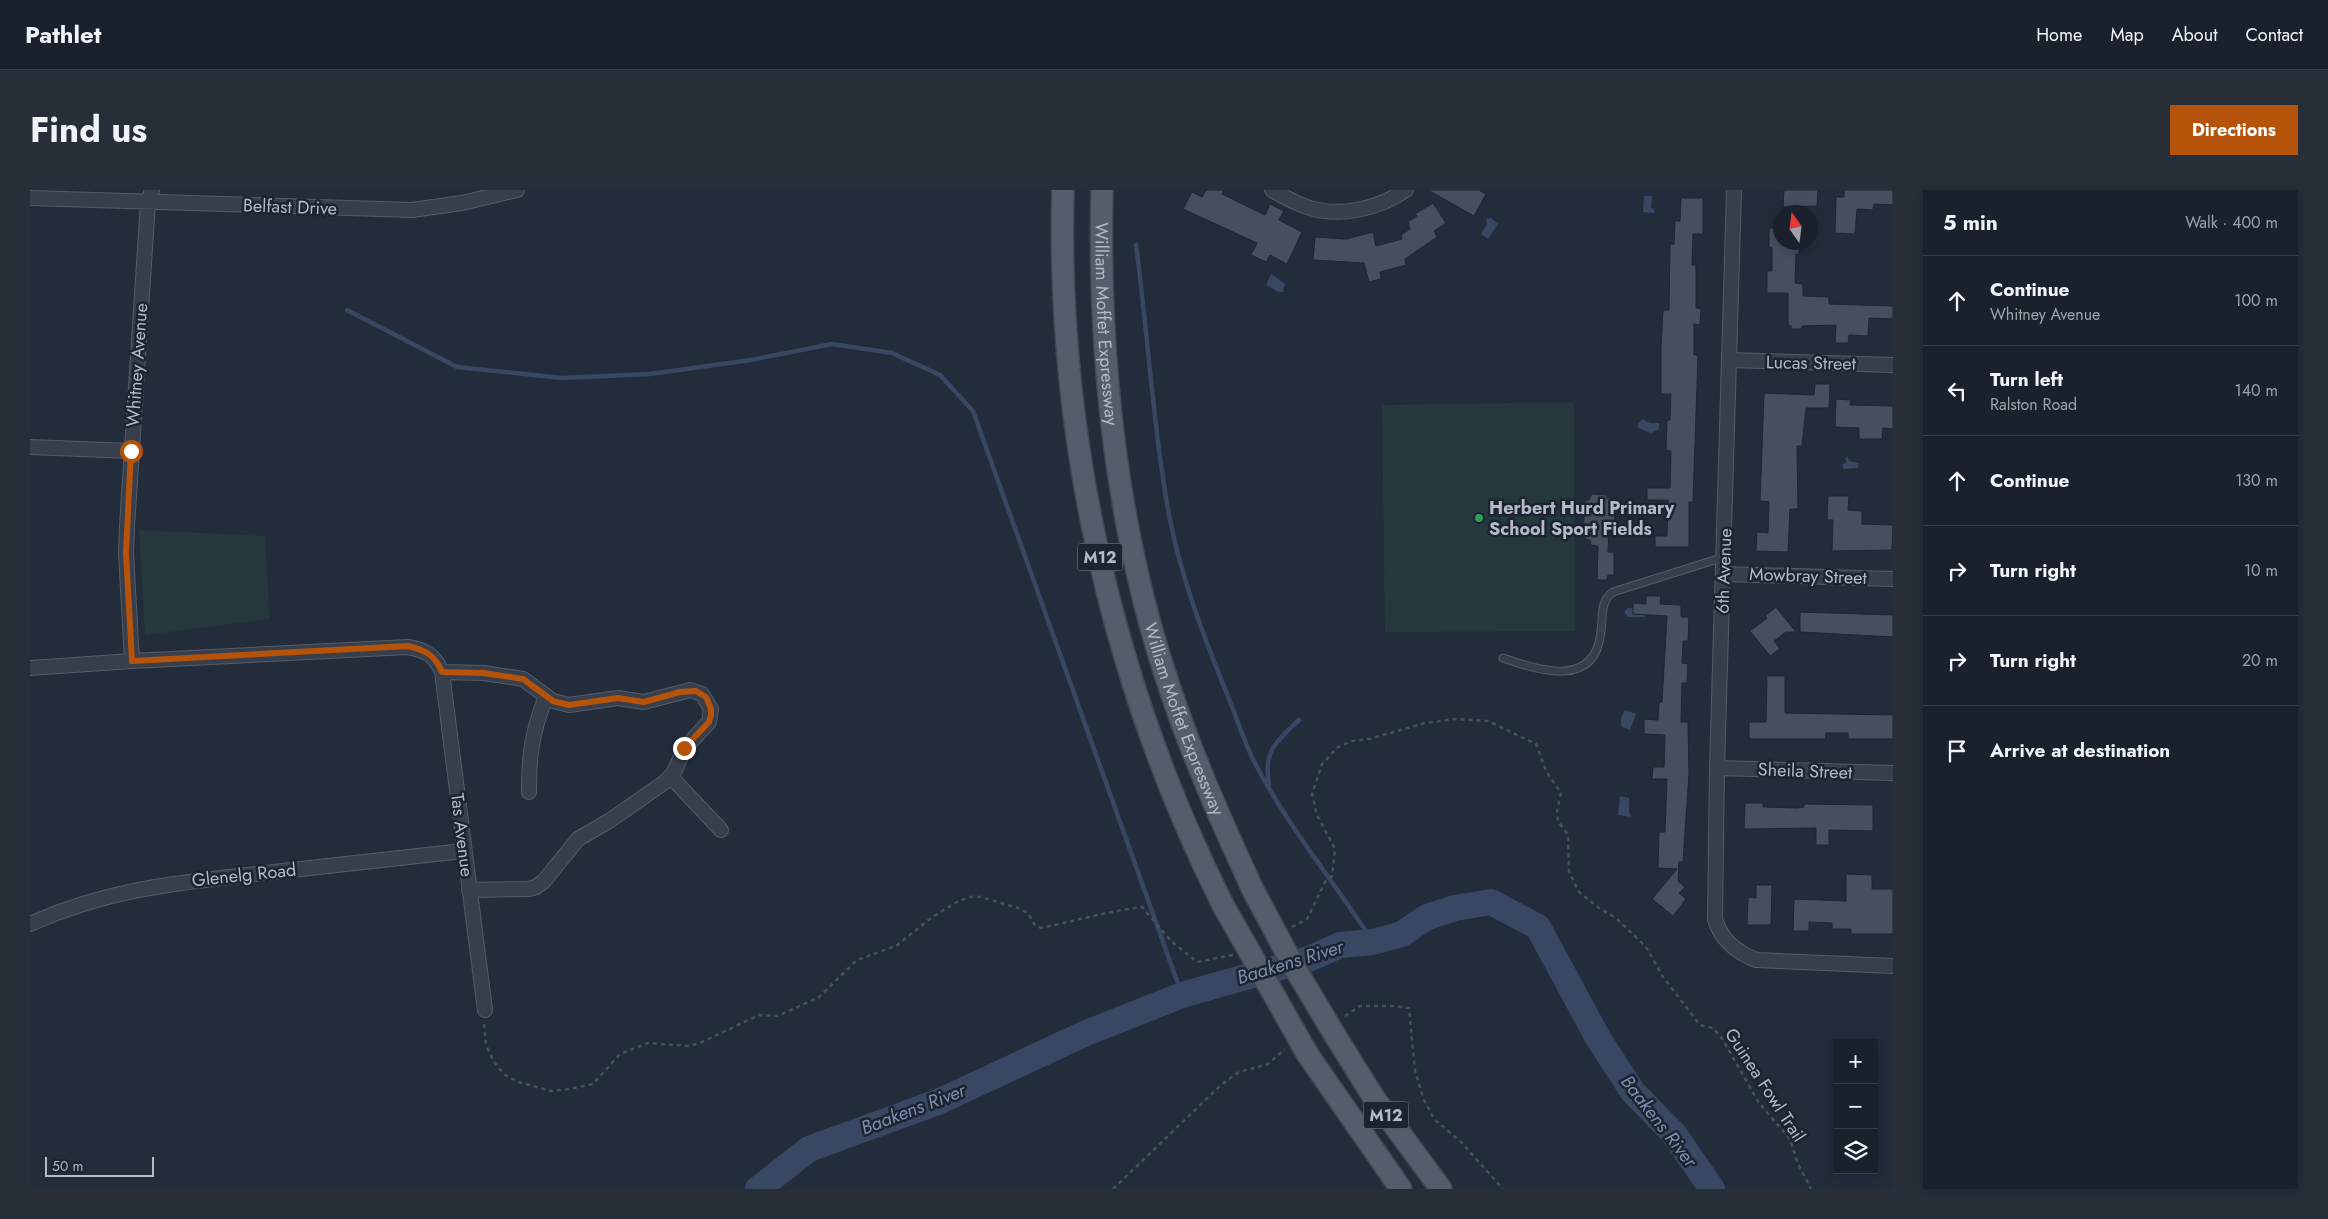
<!DOCTYPE html>
<meta charset="utf-8">
<style>
body{margin:0;font-family:Jost,sans-serif;background:#272e38;color:#f1f3f6}
.controls{position:absolute;right:15px;bottom:15px;display:grid;overflow:hidden;border-radius:0px;box-shadow:0 2px 12px #0003}
.controls button{width:45px;height:45px;display:grid;place-items:center;padding:0;border:0;border-bottom:1px solid #383e48;background:#1a212c;color:#f1f3f6;font:25px sans-serif}
.compass{position:absolute;left:1743px;top:15px;width:45px;height:45px;border-radius:50%;background:#1a212c;box-shadow:0 2px 12px #0003;rotate:346deg}
.scale{position:absolute;left:15px;bottom:12px;width:109px;box-sizing:border-box;padding-left:5px;border:2px solid #b3b9c7;border-top:0;font-size:14px;line-height:18px;white-space:nowrap;color:#b3b9c7;-webkit-text-stroke:4px #1c2331;paint-order:stroke}
.stop{position:absolute;width:15px;height:15px;margin:-11px;border:4px solid #b45309;border-radius:50%;background:#fff}
.stop.end{background:#b45309;border-color:#fff;box-shadow:0 1px 5px #0008}
.list{margin:0;padding:0;list-style:none}
h2{display:flex;justify-content:space-between;align-items:center;height:65px;margin:0;padding:0 20px;font-size:21px}
h2 small{font-size:16px;font-weight:400;color:#9fa3a9}
.list li{display:grid;grid-template-columns:32px 1fr auto;gap:15px;align-items:center;box-sizing:border-box;height:90px;padding:0 20px;border-top:1px solid #383e48}
.list b{display:block;font-size:19px;white-space:nowrap}
.list p{margin:0;font-size:16px;white-space:nowrap;color:#9fa3a9}
.list em{font-size:16px;font-style:normal;color:#9fa3a9}
.icon{flex:none;width:28px;height:28px;fill:none;stroke:currentColor;stroke-width:2;stroke-linecap:round;stroke-linejoin:round}
.map{position:relative;flex:none;width:1863px;height:999px;overflow:hidden;border-radius:0px}
header{display:flex;align-items:center;gap:30px;box-sizing:border-box;height:70px;padding:0 25px;background:#1a212c;border-bottom:1px solid #383e48}
header strong{font-size:24px}
nav{display:flex;gap:28px;margin-inline-start:auto;font-size:18px}
.intro{display:flex;align-items:center;justify-content:space-between;box-sizing:border-box;height:120px;padding:0 30px}
h1{margin:0;font-size:35px}
.button{padding:12px 22px;border-radius:0px;background:#b45309;color:#fff;font-size:18px;font-weight:700}
main{display:flex;gap:30px;padding:0 30px}
aside{flex:1;background:#1a212c;border-radius:0px;box-shadow:0 2px 12px #0003}
.map>svg:first-child{display:block}
.green{fill:#25383c}
.water{fill:#384762}
.lines{fill:none;stroke-linecap:round;stroke-linejoin:round}
.stream{stroke:#384762;stroke-width:4.5}
.river{stroke:#384762;stroke-width:26}
.building{fill:#454f60;stroke:#1e2533}
.lane-casing{stroke:#555c6a;stroke-width:9}
.street-casing{stroke:#555c6a;stroke-width:16}
.primary-casing{stroke:#404755;stroke-width:24}
.path{stroke:#43555a;stroke-width:2.5;stroke-dasharray:4 4;stroke-linecap:butt}
.lane{stroke:#373e4c;stroke-width:7}
.street{stroke:#373e4c;stroke-width:14}
.primary{stroke:#555d6c;stroke-width:21}
.primary-bridge-casing{stroke:#404755;stroke-width:24;stroke-linecap:butt}
.primary-bridge{stroke:#555d6c;stroke-width:21}
.route{stroke:#b45309;stroke-width:6}
.leisure-dot{fill:#2e9e5b;stroke:#1c2331;stroke-width:2}
.labels{text-anchor:middle;dominant-baseline:central;stroke-width:5;stroke-linejoin:round;paint-order:stroke}
.shield{fill:#1c2331;stroke:#868c9a;stroke-width:1}
.shield-label{font-size:16px;font-weight:bold;fill:#b3b9c7}
.street-label{font-size:18px;fill:#b3b9c7;stroke:#1c2331}
.poi-label{font-size:18px;font-weight:bold;fill:#b3b9c7;stroke:#1c2331;text-anchor:start}
.water-label{font-size:19px;font-style:italic;fill:#7c8eae;stroke:#1c2331}
</style>
<header>
<strong>Pathlet</strong>
<nav><a>Home</a><a>Map</a><a>About</a><a>Contact</a></nav>
</header>
<div class="intro"><h1>Find us</h1><a class="button">Directions</a></div>
<main>
<div class="map">
<svg width="1863" height="999" viewBox="0 0 1863 999">
<rect width="100%" height="100%" fill="#232c3b"/>
<!-- green -->
<path class="green" d="M1544 212 1545 441 1355 442 1352 215Z
M109 340 235 346 240 429 115 445Z"/>
<!-- water -->
<path class="water" d="M1614 6H1622L1621 18 1624 19V23L1613 22Z
M1461 28 1468 34 1458 49 1451 44 1457 34 1456 29Z
M1241 84 1255 94 1253 102H1248L1236 95Z
M1613 229 1620 233H1629V239L1621 243 1608 238V233Z
M1817 266 1819 271 1829 273 1828 278 1814 279 1812 275 1817 272 1815 269Z
M1598 418 1613 419 1615 427H1598L1594 422Z
M1595 520 1606 524 1600 540 1592 537C1590 531 1591 526 1595 520Z
M1590 606 1599 608V623L1601 627 1588 625Z"/>
<g class="lines">
<!-- stream -->
<path class="stream" d="M1106 55C1118 145 1123 236 1139 325 1151 388 1175 450 1199 509 1208 531 1215 555 1226 575 1259 638 1305 693 1343 752
M317 120 427 177 532 188 620 184 721 170 802 154 862 163 910 185 943 221 1152 805
M1239 594C1233 561 1246 552 1269 530"/>
<!-- river -->
<path class="river" d="M728 999 779 959 908 912 1054 844 1152 805 1279 769 1310 755 1343 752 1372 744 1397 727 1425 718 1461 712 1508 737 1568 848 1603 902 1644 944 1682 999"/>
</g>
<!-- building -->
<path class="building" d="M1176 0H1194L1192 4 1235 25 1240 14 1254 21 1249 30 1272 42 1257 74 1240 65 1236 72 1221 65 1227 53 1153 19 1162 2 1172 7Z
M1398 0H1449L1456 4 1444 26Z
M1754 0H1788L1787 16 1753 17Z
M1814 0H1863V15L1844 14 1843 20 1827 19 1825 44 1805 43 1806 7H1814Z
M1651 8H1673V44H1663L1662 75H1666V118L1671 119 1670 135 1664 134V165H1668L1663 312H1659V357H1625V346H1637L1638 310H1617V298H1640L1641 261 1636 260 1637 230H1640L1641 204H1631V157L1633 120H1639L1640 54H1644L1645 31H1650Z
M1403 13 1416 33 1404 41 1407 47 1375 69 1376 75 1350 82 1351 89 1339 92 1334 73 1283 70 1285 47 1316 49 1343 42 1346 56 1372 49 1371 45 1380 39 1378 32 1387 26 1385 24Z
M1739 38H1750V52H1769V64H1766L1765 93 1773 94V106L1799 107V114L1863 116V129L1839 128 1838 146 1819 145 1818 153H1805L1806 135 1772 136V139H1761V136L1758 135V103H1737V81H1742V58L1739 57Z
M1785 194H1800L1799 218H1776L1772 256H1767L1768 319H1760L1758 362 1726 361 1727 342 1738 343 1739 312 1730 311 1734 203 1784 205Z
M1806 209 1821 210 1820 215 1863 216V239L1853 238 1852 249H1829V238L1805 237Z
M1562 304 1577 305V308H1581L1580 322H1585L1584 338H1579L1578 362H1584V385H1578L1577 390H1567L1568 356 1560 355 1561 351 1553 348 1555 310H1559Z
M1798 306H1819L1818 320 1832 321V334L1863 335 1862 360 1802 361 1803 330H1797Z
M1616 406H1631L1630 414 1651 415V427H1659L1658 451H1653L1652 473 1658 474 1657 493H1652L1651 532H1658L1659 583 1653 672H1649L1648 691 1655 697 1649 703 1656 709 1643 726 1622 709 1647 679 1628 678 1629 642H1635L1637 589H1622L1623 577H1634L1635 545 1614 544V529L1628 530 1629 512H1632L1637 426 1603 424V413L1616 414Z
M1746 417 1766 442H1756L1744 451 1750 459 1740 466 1720 441 1737 428 1735 426Z
M1770 422 1863 425V447L1770 442Z
M1737 486H1755V523L1863 525V549H1818V543H1796L1795 549H1719V532H1736Z
M1715 613H1733V617L1767 618 1774 617V614L1843 615V641L1799 640V655H1786V638L1714 639Z
M1816 684 1842 685V699H1863V744H1821V739H1802V733L1779 732V741H1763L1764 709 1816 711Z
M1726 695H1742L1741 735H1717L1718 707 1726 708Z"/>
<g class="lines">
<!-- lane casing -->
<g class="lane-casing">
<path id="lane" d="M1473 468C1509 481 1566 499 1571 441 1573 426 1570 411 1583 402L1694 367"/>
</g>
<!-- street casing -->
<g class="street-casing">
<path id="street" d="M1242 0C1253 6 1265 13 1277 17 1309 28 1348 19 1376 0
M1704 0 1687 578 1685 729C1691 750 1706 762 1726 770L1863 776
M0 8 382 20 432 13 487 0
M1699 170 1863 175
M0 257 101 261
M1694 384 1863 389
M102 471 96 363 97 336 118 12 122 0
M0 478 102 471 378 457C395 460 405 465 412 482L455 820
M412 482 454 483 493 489 523 511 539 515 588 508 614 512 660 500 672 504 681 519 679 532 655 558 644 582 635 592 579 631 548 649 514 691 506 697 499 699 439 700
M1687 578 1863 583
M641 587 691 640
M499 602C499 563 502 543 516 506
M0 734C83 697 155 692 244 682 307 675 370 668 433 661"/>
</g>
<!-- primary casing -->
<g class="primary-casing">
<g id="primary">
<path d="M1033 0C1026 245 1083 496 1193 715"/>
<path id="s1" d="M1072 0C1068 169 1086 341 1141 502 1164 570 1193 635 1223 700"/>
<path d="M1306 847 1344 908 1411 999"/>
<path d="M1278 865 1371 999"/>
</g>
</g>
<!-- path -->
<path class="path" d="M1262 737 1277 729 1295 692 1302 686 1305 659 1287 625 1282 604 1292 574 1308 557 1322 551 1339 549 1395 533 1425 529 1458 531 1506 554 1516 581 1531 603 1527 621 1528 631 1538 645 1539 681 1548 701 1569 718 1586 728 1616 757 1633 787 1670 835 1683 838 1693 850 1729 913 1760 949 1768 974 1781 999
M1315 826 1330 816H1361L1379 818 1385 881 1394 910 1404 929 1431 952 1473 999
M454 834 456 855 464 872 475 885 488 892 521 901 539 899 563 894 590 864 618 853 660 856 672 852 729 825 748 826 789 807 827 770 866 756 901 728 927 712 940 707H951L988 718 998 723 1004 734 1011 738C1045 731 1078 721 1112 717L1141 751 1167 772 1203 765
M1083 999 1191 895 1209 882 1238 874 1255 859"/>
<!-- lane -->
<use href="#lane" class="lane"/>
<!-- street -->
<use href="#street" class="street"/>
<!-- primary -->
<use href="#primary" class="primary"/>
<!-- primary-bridge casing -->
<g class="primary-bridge-casing">
<path id="primary-bridge" d="M1223 700 1263 775 1306 847
M1193 715 1278 865"/>
</g>
<!-- primary-bridge -->
<use href="#primary-bridge" class="primary-bridge"/>
</g>
<g class="lines">
<!-- route -->
<path class="route" d="M101 261 96 363 102 471 378 456C395 460 405 465 412 482L454 483 493 489 523 511 539 515 588 508 614 512 650 502 666 501 676 507 681 519V525L679 532 654 558"/>
</g>
<!-- markers -->
<circle class="leisure-dot" cx="1449" cy="328" r="5"/>
<g class="labels">
<!-- shield labels -->
<g class="shield">
<rect x="1047.5" y="353.5" width="45" height="27" rx="4"/>
<rect x="1333.5" y="911.5" width="45" height="27" rx="4"/>
</g>
<g class="shield-label">
<text x="1070" y="367">M12</text>
<text x="1356" y="925">M12</text>
</g>
<!-- street labels -->
<g class="street-label">
<text transform="translate(260 17) rotate(2)">Belfast Drive</text>
<text stroke="none"><textPath href="#s1" startOffset="134">William Moffet Expressway</textPath></text>
<text transform="translate(1781 173) rotate(1)">Lucas Street</text>
<text transform="translate(107 175) rotate(-86)">Whitney Avenue</text>
<text transform="translate(1694 381) rotate(-88)">6th Avenue</text>
<text transform="translate(1778 386) rotate(2)">Mowbray Street</text>
<text stroke="none"><textPath href="#s1" startOffset="539">William Moffet Expressway</textPath></text>
<text transform="translate(1775 581) rotate(2)">Sheila Street</text>
<text transform="translate(432 645) rotate(83)">Tas Avenue</text>
<text transform="translate(214 685) rotate(-6)">Glenelg Road</text>
<text transform="translate(1735 895) rotate(57)">Guinea Fowl Trail</text>
</g>
<!-- poi labels -->
<g class="poi-label">
<text x="1459" y="318">Herbert Hurd Primary<tspan x="1459" dy="21">School Sport Fields</tspan></text>
</g>
<!-- water labels -->
<g class="water-label">
<text transform="translate(1260 772) rotate(-17)">Baakens River</text>
<text transform="translate(883 919) rotate(-21)">Baakens River</text>
<text transform="translate(1629 931) rotate(52)">Baakens River</text>
</g>
</g>
</svg>
<div class="controls">
<button>+</button>
<button>−</button>
<button><svg class="icon" aria-label="layers" viewBox="0 0 24 24"><path d="M12 4l9 5-9 5-9-5zM3 14l9 5 9-5"/></svg></button>
</div>
<svg class="compass" viewBox="-18 -18 36 36"><path d="M0-13l5 13h-10z" fill="#e53935"/><path d="M0 13l5-13h-10z" fill="#9fa3a9"/></svg>
<div class="scale">50 m</div>
<div class="stop" style="left:101px;top:261px"></div>
<div class="stop end" style="left:654px;top:558px"></div>
</div>
<aside>
<h2>5 min<small>Walk · 400 m</small></h2>
<ul class="list">
<li><svg class="icon" aria-label="ahead" viewBox="0 0 24 24"><path d="M12 20V5M6 11l6-6 6 6"/></svg><div><b>Continue</b><p>Whitney Avenue</p></div><em>100 m</em></li>
<li><svg class="icon" aria-label="left" viewBox="0 0 24 24"><path d="M17 20v-9H6M10 6l-5 5 5 5"/></svg><div><b>Turn left</b><p>Ralston Road</p></div><em>140 m</em></li>
<li><svg class="icon" aria-label="ahead" viewBox="0 0 24 24"><path d="M12 20V5M6 11l6-6 6 6"/></svg><div><b>Continue</b></div><em>130 m</em></li>
<li><svg class="icon" aria-label="right" viewBox="0 0 24 24"><path d="M7 20v-9h11M14 6l5 5-5 5"/></svg><div><b>Turn right</b></div><em>10 m</em></li>
<li><svg class="icon" aria-label="right" viewBox="0 0 24 24"><path d="M7 20v-9h11M14 6l5 5-5 5"/></svg><div><b>Turn right</b></div><em>20 m</em></li>
<li><svg class="icon" aria-label="arrive" viewBox="0 0 24 24"><path d="M6 21V4h12l-3 4 3 4H6"/></svg><div><b>Arrive at destination</b></div></li>
</ul>
</aside>
</main>
